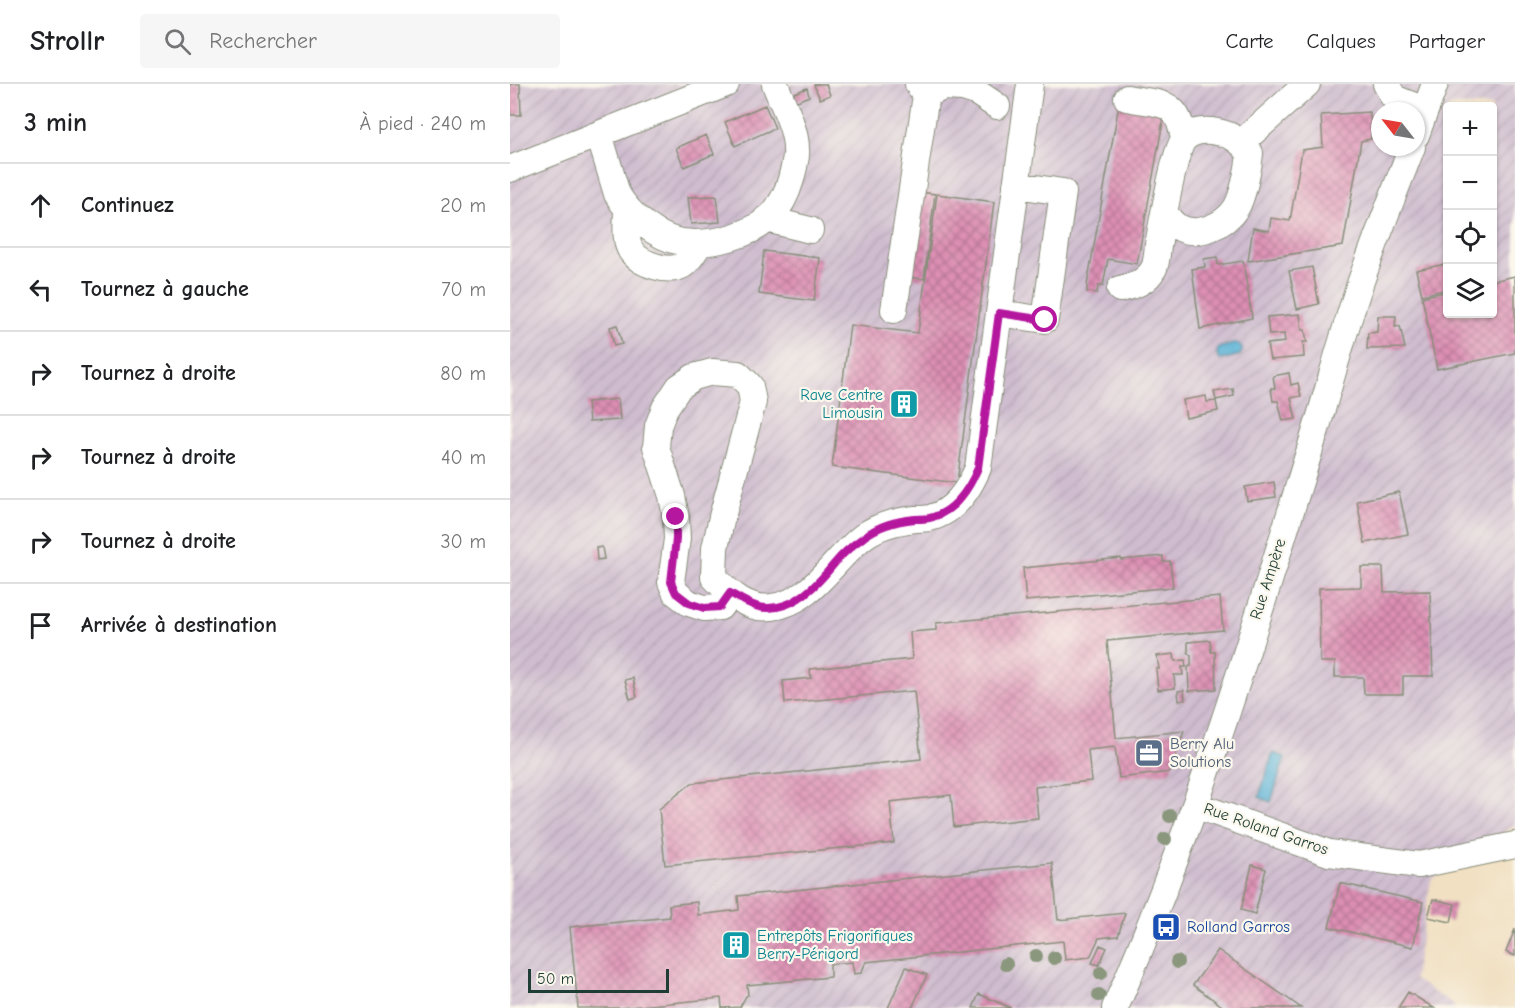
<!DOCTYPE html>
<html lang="fr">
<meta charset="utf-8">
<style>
body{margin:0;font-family:"Comic Neue",sans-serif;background:#f6f6f6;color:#202124}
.controls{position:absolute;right:18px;top:18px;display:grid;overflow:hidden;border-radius:6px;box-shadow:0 2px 4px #0004}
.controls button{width:54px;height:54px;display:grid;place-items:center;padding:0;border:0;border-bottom:2px solid #e0e0e0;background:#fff;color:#202124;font:30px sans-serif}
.compass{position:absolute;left:861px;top:18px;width:54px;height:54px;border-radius:50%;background:#fff;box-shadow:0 2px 4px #0004;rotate:301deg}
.scale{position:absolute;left:18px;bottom:15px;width:141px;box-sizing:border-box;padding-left:6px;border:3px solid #1f3d34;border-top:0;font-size:16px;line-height:21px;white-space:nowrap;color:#1f3d34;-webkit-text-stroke:4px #fbf7ec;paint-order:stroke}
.stop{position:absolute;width:18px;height:18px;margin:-14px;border:4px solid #b5179e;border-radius:50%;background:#fff}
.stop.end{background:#b5179e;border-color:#fff;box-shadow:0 2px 6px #0008}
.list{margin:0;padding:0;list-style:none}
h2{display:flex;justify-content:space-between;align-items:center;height:78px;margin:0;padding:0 24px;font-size:26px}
h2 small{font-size:20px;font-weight:400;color:#757577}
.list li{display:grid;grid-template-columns:39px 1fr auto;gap:18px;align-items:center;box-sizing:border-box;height:84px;padding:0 24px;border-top:2px solid #e0e0e0}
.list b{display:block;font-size:22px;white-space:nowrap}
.list em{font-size:20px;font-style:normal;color:#757577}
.icon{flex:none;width:33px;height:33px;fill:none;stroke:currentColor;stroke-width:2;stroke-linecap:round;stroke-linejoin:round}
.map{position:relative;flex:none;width:1005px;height:924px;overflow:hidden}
header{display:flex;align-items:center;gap:36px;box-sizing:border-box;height:84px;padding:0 30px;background:#fff;border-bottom:2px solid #e0e0e0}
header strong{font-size:28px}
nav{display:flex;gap:33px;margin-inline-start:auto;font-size:21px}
.search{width:420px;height:54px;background:#f6f6f6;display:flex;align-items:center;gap:15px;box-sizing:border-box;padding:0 21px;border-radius:6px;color:#757577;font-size:22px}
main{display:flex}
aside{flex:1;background:#fff}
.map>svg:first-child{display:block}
.industrial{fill:url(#industrial-furrows);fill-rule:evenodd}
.water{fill:#59b1d6;stroke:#3c7785;stroke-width:1.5}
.building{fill:url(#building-cross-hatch)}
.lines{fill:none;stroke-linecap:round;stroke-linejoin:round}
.minor-casing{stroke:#888e7b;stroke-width:28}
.minor{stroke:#fff;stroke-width:26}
.tree{fill:#8a977d}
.route{stroke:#b5179e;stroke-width:8}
.labels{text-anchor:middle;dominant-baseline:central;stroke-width:4.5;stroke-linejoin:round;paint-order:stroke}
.culture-label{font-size:16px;fill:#0d838f;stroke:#fbf7ec;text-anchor:end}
.street-label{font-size:16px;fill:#1f3d34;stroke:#fbf7ec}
.service-label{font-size:16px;fill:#4e5e75;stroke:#fbf7ec;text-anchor:start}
.transit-label{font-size:16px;fill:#164399;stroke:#fbf7ec;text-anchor:start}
</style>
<header>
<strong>Strollr</strong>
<div class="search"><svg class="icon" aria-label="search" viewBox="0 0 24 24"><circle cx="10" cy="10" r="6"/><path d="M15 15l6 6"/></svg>Rechercher</div>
<nav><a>Carte</a><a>Calques</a><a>Partager</a></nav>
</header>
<main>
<aside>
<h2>3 min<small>À pied · 240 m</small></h2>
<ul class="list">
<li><svg class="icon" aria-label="ahead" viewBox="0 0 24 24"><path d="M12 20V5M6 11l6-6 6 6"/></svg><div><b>Continuez</b></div><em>20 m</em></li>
<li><svg class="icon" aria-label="left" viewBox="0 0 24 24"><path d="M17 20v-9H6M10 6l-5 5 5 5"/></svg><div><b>Tournez à gauche</b></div><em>70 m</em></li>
<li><svg class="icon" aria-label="right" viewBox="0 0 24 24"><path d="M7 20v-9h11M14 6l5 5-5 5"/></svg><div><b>Tournez à droite</b></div><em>80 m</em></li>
<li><svg class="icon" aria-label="right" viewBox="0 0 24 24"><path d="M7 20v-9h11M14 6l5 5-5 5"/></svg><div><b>Tournez à droite</b></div><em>40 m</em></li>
<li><svg class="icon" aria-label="right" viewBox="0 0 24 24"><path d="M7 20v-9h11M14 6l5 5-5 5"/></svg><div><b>Tournez à droite</b></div><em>30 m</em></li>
<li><svg class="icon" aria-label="arrive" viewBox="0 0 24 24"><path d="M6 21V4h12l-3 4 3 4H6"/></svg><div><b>Arrivée à destination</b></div></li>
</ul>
</aside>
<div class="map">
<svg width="1005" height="924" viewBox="0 0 1005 924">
<defs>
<pattern id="industrial-furrows" width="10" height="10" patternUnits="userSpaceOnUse" patternTransform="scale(1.5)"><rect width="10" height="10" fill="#cfbdcf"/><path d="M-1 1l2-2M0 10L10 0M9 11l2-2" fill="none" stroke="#b1a3b2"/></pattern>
<pattern id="building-cross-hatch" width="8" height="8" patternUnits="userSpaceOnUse" patternTransform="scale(1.5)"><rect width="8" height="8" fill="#dd8fb4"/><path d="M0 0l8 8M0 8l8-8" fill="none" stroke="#b37693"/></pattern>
</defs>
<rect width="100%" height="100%" fill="#fbf7ec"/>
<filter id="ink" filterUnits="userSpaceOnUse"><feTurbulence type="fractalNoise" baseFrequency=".0167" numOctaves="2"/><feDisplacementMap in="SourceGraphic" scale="12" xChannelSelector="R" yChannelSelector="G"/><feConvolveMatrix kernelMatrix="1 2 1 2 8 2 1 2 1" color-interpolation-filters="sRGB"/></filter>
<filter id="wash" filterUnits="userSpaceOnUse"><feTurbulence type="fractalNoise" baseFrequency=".008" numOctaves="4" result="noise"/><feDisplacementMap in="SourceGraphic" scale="24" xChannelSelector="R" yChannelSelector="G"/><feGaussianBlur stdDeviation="1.35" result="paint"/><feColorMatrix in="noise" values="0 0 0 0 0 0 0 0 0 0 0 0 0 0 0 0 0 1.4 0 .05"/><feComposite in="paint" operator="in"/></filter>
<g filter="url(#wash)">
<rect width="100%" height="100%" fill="#f1e0c2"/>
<!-- industrial -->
<path class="industrial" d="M0 0H1005V741L921 796 904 895 945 922 943 924H0ZM938 22H982V230H938ZM870 27H906V63H870Z"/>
<!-- water -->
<path class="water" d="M727 259 732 263V267L730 271 711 276 708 274 707 268 709 264Z
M763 669 775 673 761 718 749 713Z"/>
<g id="blocks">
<!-- building -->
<path class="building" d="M0 0H10L11 31H0Z
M306 0H316L320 11 310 15 304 1Z
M297 4 299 12 285 18 282 10Z
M610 14 656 21 627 180 598 175 593 202H588L587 209 577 208V201Z
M255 21 265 44 225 62 215 38Z
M860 28 861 55 851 57 833 162 738 177 743 144 759 147 761 134 780 137 792 66 813 63 811 31Z
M196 51 204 70 174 83 166 64Z
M409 108 425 110 414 195 398 193Z
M427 110 484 118 447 399 322 383 340 241 408 249Z
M207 112 210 138 181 140 178 113Z
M254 167 310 174 304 217 249 210Z
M707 173 708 181 733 177 742 234 690 245 682 185 695 183 694 175Z
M936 180 938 188V205L912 211 906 186Z
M802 183 809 220 787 225 779 187Z
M1005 192V269L927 285 912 213 938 207V230H982V197Z
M790 230 792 246H795L797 258H793L794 273 760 276 757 260 775 258 774 250 759 251 757 233Z
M868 232H886L885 243 890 242 895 264 857 265 858 249 867 248Z
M107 241 112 260 104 262 100 243Z
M779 289 781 301 788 299 791 312 781 314 786 335 773 337 768 317H763L761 304H765L763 292Z
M723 305 724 312 706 316 704 308Z
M696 312 697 318 706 317 708 327 676 334 673 316Z
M108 315 110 336 79 338 77 318Z
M764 398 766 413 737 417 735 403Z
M889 408 898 450 855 459 847 417Z
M92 463 94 475 87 476 86 464Z
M653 472V478L660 477 663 503 516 517 513 484 611 474V476Z
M851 483H873L874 508 920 507 923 592H893V610H854L853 593H825V578H810L809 504 851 503Z
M710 513 713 546 597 557 606 654 674 647 660 688 609 694 605 663 578 666 581 697 525 703 528 734 444 743 441 711 380 718 384 759 155 781 149 725 182 699 411 675 404 607 275 619 273 597 301 594 300 585 402 575 400 548 426 546V539Z
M700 556 701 568H705L706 605 679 607 678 583 681 582V571L678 570V558Z
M664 570 665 577 675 576 676 583H672L673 591H664L665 604 648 606 646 585H649L647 572Z
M123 594 127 613 120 615 115 596Z
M674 606 675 616 669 617 668 607Z
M542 779 548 836 615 829 608 852 589 854 580 873 555 876 553 857 356 878 351 889 344 890 342 878 320 880V893L237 901 238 911 236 912 230 923 212 924 211 914 110 924H68L60 843 160 833 159 821 187 818 188 831 229 826 228 812Z
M742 781 756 785 745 830 731 826Z
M830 799 913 818 903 863 819 843Z
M923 815 945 820 941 838 918 833Z
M1005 845V872L996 868Z
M590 861 597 864 589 881 582 879Z
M708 866 780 916 791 924H715L683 901Z
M396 883 417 891 402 924H378Z
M898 908 924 924H888Z
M469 910 501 924H463Z"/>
</g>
</g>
<g filter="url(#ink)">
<use href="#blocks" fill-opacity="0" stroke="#888e7b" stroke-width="1.5"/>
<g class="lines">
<!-- minor casing -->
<g class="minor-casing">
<path id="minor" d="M876 0 884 14 915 26
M416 11 433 3 453 4 466 8 487 22
M617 14C651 21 667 14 674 55
M89 50 107 110C119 131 147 154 171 158 202 162 248 151 267 125 276 113 281 98 284 83 285 77 287 71 286 65 286 44 272 19 265 0
M906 51 925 0
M732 58 797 0
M0 85 216 0
M117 125C117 137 114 156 121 167 130 180 159 190 173 181 180 176 185 166 190 159
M256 135 300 146
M610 205C624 202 637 198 644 184 647 178 647 168 648 161 652 142 664 65 675 54 682 48 692 46 701 47 719 49 729 55 740 69 739 82 733 113 726 124 715 141 688 154 668 143 663 140 659 135 655 130
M384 226 416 11 408 0
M489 229 535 236 553 108 506 101
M220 509 210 523 194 524 179 519 166 509 161 498 167 455 166 433 162 412 146 363 148 342 155 324 169 303 184 293 202 288 228 290 240 302 243 318 212 433 205 464 204 493C219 509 238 527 262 523 303 518 323 475 354 452 369 441 387 437 405 435 411 435 418 435 423 433 446 426 459 405 468 384L520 0
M685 721 819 769 909 781 1005 761
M605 924C687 738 745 543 805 349 820 300 833 249 850 200 866 154 884 109 902 63"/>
</g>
<!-- minor -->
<use href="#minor" class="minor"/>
</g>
<!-- trees -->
<g class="tree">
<circle cx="660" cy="732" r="7"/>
<circle cx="655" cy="755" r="7"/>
<circle cx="526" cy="872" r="7"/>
<circle cx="544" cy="874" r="7"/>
<circle cx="667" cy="878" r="7"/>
<circle cx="496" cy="880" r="7"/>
<circle cx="591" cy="889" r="7"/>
<circle cx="589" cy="911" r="7"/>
</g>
</g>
<g class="lines" filter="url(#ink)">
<!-- route -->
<path class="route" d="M166 433V455L161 498 166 509 179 519 194 524 210 523 220 509C239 520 252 529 275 521 295 514 311 496 324 480 332 470 344 460 354 453 369 441 386 437 405 435 411 435 418 435 423 433 446 426 459 405 468 384L489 229 535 236"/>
</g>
<!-- icons -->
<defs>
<g id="building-square" transform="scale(1.5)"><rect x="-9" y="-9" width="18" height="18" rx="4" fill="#0f9aa8" stroke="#fbf7ec"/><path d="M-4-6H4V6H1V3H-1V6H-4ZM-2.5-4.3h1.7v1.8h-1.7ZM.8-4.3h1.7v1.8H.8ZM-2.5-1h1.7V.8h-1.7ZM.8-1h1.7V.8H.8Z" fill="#fff"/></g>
<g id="office-square" transform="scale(1.5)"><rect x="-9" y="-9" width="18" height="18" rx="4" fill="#5c6f8a" stroke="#fbf7ec"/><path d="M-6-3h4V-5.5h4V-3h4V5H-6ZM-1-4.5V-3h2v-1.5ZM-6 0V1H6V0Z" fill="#fff"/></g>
<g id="bus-square" transform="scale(1.5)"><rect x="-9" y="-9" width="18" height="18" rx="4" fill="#1a4fb4" stroke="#fbf7ec"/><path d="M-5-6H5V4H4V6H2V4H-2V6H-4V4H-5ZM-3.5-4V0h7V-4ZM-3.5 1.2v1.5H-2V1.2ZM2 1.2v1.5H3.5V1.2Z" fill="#fff"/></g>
</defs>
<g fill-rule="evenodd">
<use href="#building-square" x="394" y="320"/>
<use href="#office-square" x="639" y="669"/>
<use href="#bus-square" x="656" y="843"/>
<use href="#building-square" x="226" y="861"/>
</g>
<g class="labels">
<!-- culture labels -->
<g class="culture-label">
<text x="373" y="311">Rave Centre<tspan x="373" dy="18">Limousin</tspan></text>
<text x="247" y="852" text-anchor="start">Entrepôts Frigorifiques<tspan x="247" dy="18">Berry-Périgord</tspan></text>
</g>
<!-- street labels -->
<g class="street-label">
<text transform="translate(758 495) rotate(-72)">Rue Ampère</text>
<text transform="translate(756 745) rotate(19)">Rue Roland Garros</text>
</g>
<!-- service labels -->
<g class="service-label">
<text x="660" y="660">Berry Alu<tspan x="660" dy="18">Solutions</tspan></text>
</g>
<!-- transit labels -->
<g class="transit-label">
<text x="677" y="843">Rolland Garros</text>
</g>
</g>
</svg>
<div class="controls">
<button>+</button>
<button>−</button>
<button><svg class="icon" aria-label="locate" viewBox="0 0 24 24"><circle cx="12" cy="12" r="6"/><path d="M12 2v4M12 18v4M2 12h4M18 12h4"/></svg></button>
<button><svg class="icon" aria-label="layers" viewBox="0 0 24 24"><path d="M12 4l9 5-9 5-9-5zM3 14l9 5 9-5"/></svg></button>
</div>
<svg class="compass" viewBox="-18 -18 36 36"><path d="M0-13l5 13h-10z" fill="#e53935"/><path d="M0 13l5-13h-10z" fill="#757577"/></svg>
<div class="scale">50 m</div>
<div class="stop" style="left:535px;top:236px"></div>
<div class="stop end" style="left:166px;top:433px"></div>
</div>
</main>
